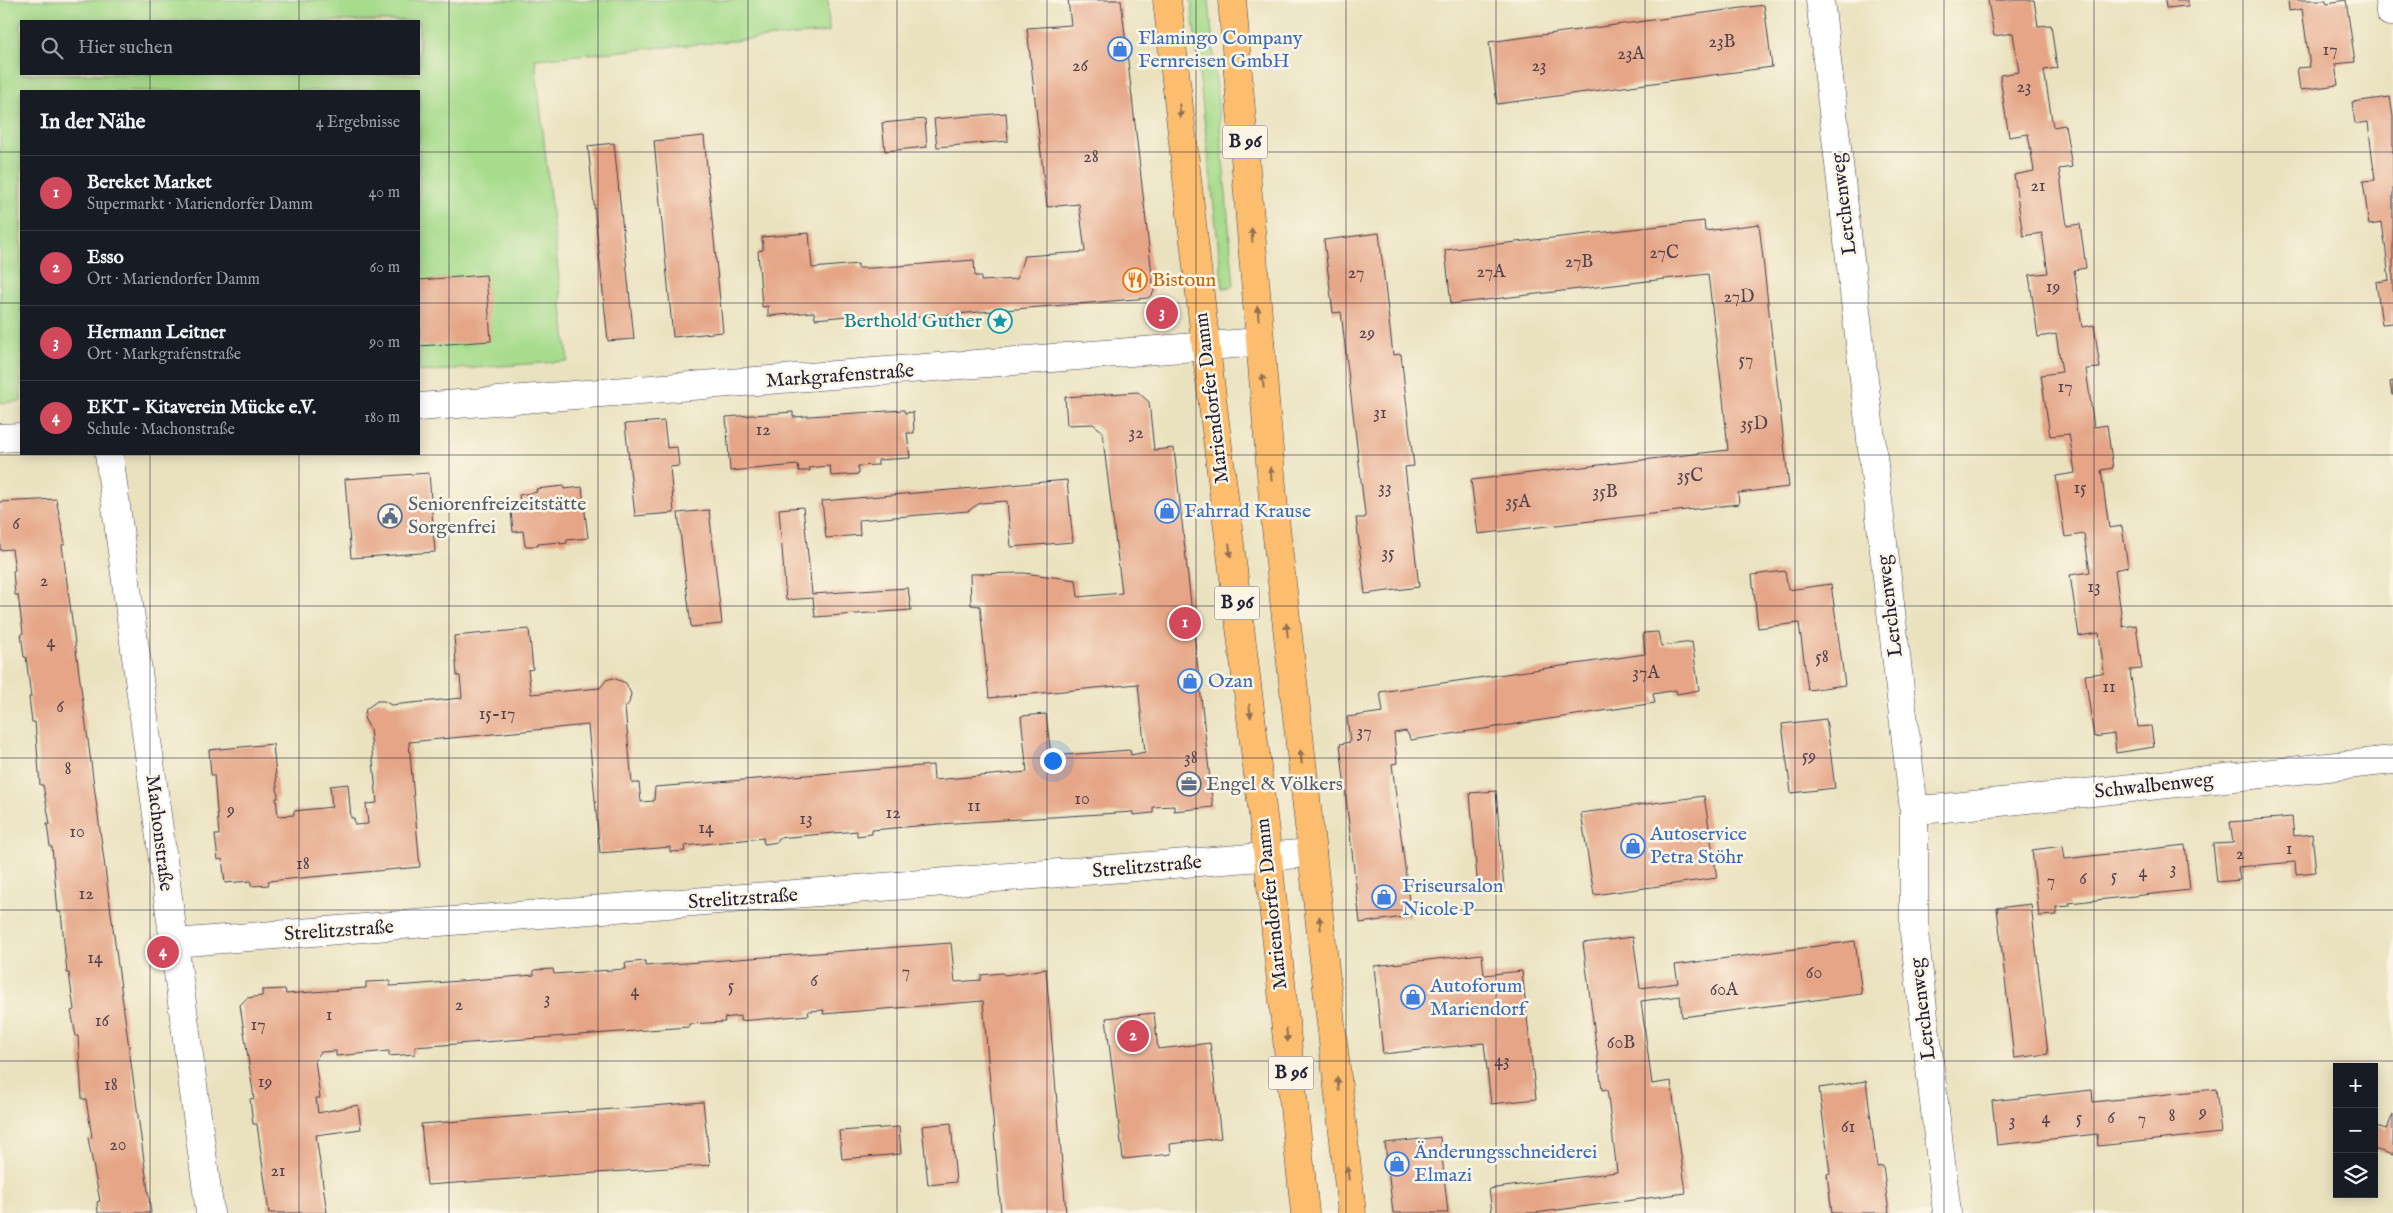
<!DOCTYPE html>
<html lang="de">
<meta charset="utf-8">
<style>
body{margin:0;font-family:"IM FELL English",serif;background:#242831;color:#f1f3f6}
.controls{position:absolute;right:15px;bottom:15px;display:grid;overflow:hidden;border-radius:0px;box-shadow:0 2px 12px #0003}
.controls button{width:45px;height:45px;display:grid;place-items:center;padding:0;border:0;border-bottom:1px solid #363941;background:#171b24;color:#f1f3f6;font:25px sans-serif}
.you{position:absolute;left:1052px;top:760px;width:18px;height:18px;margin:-12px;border:4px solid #fff;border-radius:50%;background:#1a73e8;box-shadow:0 0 0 8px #1a73e833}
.badge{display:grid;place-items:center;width:32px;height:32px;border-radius:50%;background:#d1495b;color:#fff;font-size:16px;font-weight:700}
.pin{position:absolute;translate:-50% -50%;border:2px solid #fff;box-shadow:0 1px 5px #0006}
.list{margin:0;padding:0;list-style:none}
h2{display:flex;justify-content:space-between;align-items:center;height:65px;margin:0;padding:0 20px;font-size:21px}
h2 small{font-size:16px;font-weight:400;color:#9ea1a6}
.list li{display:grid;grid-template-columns:32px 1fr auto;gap:15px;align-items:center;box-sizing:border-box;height:75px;padding:0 20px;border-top:1px solid #363941}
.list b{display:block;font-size:19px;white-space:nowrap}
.list p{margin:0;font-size:16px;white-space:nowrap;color:#9ea1a6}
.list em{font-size:16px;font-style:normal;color:#9ea1a6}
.icon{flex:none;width:28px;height:28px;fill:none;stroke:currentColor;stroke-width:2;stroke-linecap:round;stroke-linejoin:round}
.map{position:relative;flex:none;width:2393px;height:1213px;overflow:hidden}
.search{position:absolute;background:#171b24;box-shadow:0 2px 12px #0003;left:20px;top:20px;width:400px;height:55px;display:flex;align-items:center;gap:12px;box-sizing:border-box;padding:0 18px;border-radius:0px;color:#9ea1a6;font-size:19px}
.panel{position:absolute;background:#171b24;box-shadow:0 2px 12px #0003;left:20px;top:90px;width:400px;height:365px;border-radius:0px}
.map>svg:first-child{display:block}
.green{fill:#a7dc8d;stroke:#647f64;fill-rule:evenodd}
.building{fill:#e5a586}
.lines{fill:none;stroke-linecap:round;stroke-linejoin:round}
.street-casing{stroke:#403f4f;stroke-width:29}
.primary-casing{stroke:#403f4f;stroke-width:29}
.street{stroke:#fff;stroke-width:28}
.primary{stroke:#fcbd6e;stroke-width:28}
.oneway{fill:#8f7054}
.grid{fill:none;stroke:#22223b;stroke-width:1;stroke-opacity:0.55}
.labels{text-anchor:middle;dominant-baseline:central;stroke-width:5;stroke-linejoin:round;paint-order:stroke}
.number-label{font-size:18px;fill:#53434e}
.shield{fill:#fcf5e5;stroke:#63616e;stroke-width:1}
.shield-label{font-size:19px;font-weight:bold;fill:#22223b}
.shop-label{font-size:20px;fill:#366cbe;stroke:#fcf5e5;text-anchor:start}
.street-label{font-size:20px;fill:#22223b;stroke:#fcf5e5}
.food-label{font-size:20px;fill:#c56008;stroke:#fcf5e5;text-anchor:start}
.culture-label{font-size:20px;fill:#0d838f;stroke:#fcf5e5;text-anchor:end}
.service-label{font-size:20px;fill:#4e5e75;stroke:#fcf5e5;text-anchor:start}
</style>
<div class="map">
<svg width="2393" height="1213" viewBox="0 0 2393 1213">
<rect width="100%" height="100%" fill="#fcf5e5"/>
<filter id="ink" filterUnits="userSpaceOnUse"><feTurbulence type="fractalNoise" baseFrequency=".02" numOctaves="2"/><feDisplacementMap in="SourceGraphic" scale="10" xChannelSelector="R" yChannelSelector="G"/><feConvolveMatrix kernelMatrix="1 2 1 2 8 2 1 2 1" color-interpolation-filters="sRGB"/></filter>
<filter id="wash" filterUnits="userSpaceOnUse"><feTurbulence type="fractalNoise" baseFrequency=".0096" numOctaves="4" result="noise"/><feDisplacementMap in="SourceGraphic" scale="20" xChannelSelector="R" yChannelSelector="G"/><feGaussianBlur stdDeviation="1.12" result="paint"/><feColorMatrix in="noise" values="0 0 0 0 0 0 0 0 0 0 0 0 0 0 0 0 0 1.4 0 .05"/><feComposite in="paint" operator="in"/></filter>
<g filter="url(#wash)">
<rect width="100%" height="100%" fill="#eae2bf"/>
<!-- green -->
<path class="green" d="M0 0H828L829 32 535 59 568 361 419 372V91H21V401L0 403ZM21 21H419V74H21Z
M1191 0H1209L1234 286 1223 288Z"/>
<g id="blocks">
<!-- building -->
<path class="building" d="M1068 0H1121L1154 292 1148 298 860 322 859 315 815 319 814 312 768 316V306L762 307 758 251 763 250 762 237 809 233 812 268 858 264V268H873L974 260 975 276H981V281L1017 279 1024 256 1085 252 1079 204 1047 207 1027 28 1071 25Z
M1988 0H2034L2038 26 2051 25 2057 68 2044 70 2053 127 2065 125 2072 167 2059 169 2067 226 2080 224 2086 268 2074 270 2082 327 2094 325 2100 368 2086 369 2094 427 2107 425 2113 468 2101 470 2109 528 2122 526 2128 567 2115 570 2123 627 2136 625 2142 669 2130 670 2138 727 2151 726 2154 747 2116 753 2114 734 2094 737 2085 675 2104 673 2099 633 2079 636 2070 575 2090 572 2084 534 2065 537 2056 476 2075 473 2072 452 2069 434 2050 436 2041 375 2062 372 2056 334 2038 337 2029 275 2048 273 2042 233 2023 236 2014 175 2034 171 2028 134 2009 137 2004 105 2000 75 2019 72 2013 33 1994 36Z
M2165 0H2188V6L2166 8Z
M2288 0H2326L2327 3 2346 0 2355 62 2335 64 2338 85 2300 90 2297 68 2310 67 2302 9 2289 11Z
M1764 5 1772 67 1497 104 1489 42Z
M2390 97 2393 116V323L2382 324 2376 282 2389 280 2386 251 2382 223 2369 225 2363 181 2375 180 2368 122 2355 124 2352 102Z
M1006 113 1008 141 937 147 934 119Z
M925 119 927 147 885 151 882 123Z
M704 136 723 332 673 337 654 141Z
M614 143 634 339 608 341 588 146Z
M1704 221 1705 231 1759 224 1789 487 1738 493 1739 504 1478 534 1471 480 1728 450 1723 398 1708 274 1451 304 1445 250Z
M1379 233 1393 355 1401 354 1411 443 1414 466 1405 467 1419 587 1365 594 1356 518H1365V514L1341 312 1333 313 1324 240Z
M486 275 491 341 419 346V280Z
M2393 381V395H2392L2390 382Z
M1138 392 1149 402 1154 450 1174 448 1213 807 1174 811V806L1153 807V813L1133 815V812L939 824 872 830V834L857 836V831L778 838V842L764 844 763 838 684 846 685 851 670 852V847L600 853 588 725 409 742 420 867 268 881 269 885 251 886V881L225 883 222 859 218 860 215 835H219L214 775H211L209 750 273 744 278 798H276L278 816 294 815V811L332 807 330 786 348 784 351 818H354L355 825 368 824 366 804 377 803 370 729 364 718 366 709 377 701H384L391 705 462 698 460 676H457L454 636 529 629 533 669 528 670 531 694 600 688 606 680 613 678 626 683 631 694 629 703 625 708 632 783H639L641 802 654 801 655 787 933 765 934 780 1027 772 1021 716 1046 714 1051 756 1130 750 1131 755 1145 752 1138 684 989 698 980 606 971 605 970 574 1024 573 1076 580 1078 597 1122 593 1102 431 1093 424 1067 425 1065 397Z
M904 410 905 413 913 412 914 433H907L910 458 878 460V465L858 466 859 474 831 476 830 466 809 468 810 471H799L798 465 730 471 726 417 793 412V417Z
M664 421 667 448 677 447 679 466 670 467 674 513 635 516 625 424Z
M429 473 435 552 351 558 345 479Z
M1067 480 1073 542 1011 547 1007 501 980 503 968 511 859 520 860 535 826 538 822 501Z
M564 486V489L582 487 588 538 567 540V543L560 544V542L538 544V546H525L523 531 513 532 511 511 521 509 519 495 537 492 536 489Z
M56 499 65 543 62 545 151 1213H98L97 1202 100 1201 88 1138 92 1137 86 1099H82L78 1036H76L71 1011 74 1010 69 973H67L61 912H58L52 847H50L47 824H50L43 785H40L35 722H32L29 697H31L26 657H24L21 634 23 633 18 595H15L13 571 15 570 12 549 0 550V502Z
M803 507 812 594 908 588 911 610 815 617 813 598 786 600 779 509Z
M709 510 722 624 691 627 678 513Z
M1785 571 1788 590 1831 584 1845 685 1808 690 1799 623 1758 628 1752 575Z
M1658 632 1661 646 1692 642 1699 690 1677 694 1676 690 1653 694 1655 703 1411 740 1406 731 1394 733 1397 763 1392 764 1411 916 1360 923 1340 744 1350 742 1347 717 1383 712 1380 692 1645 654 1643 633Z
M1826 719 1835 788 1791 793 1782 724Z
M1496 791 1504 889 1478 891 1470 793Z
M1704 796 1717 878 1594 895 1581 813Z
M2292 817 2294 836 2312 834 2316 872 2296 874 2295 862 2238 867 2240 880 2217 882 2213 844 2233 843 2230 822Z
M2185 845 2190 890 2069 903 2070 906 2056 907 2057 915 2039 916 2032 850 2063 846 2065 859Z
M2031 904 2048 1054 2014 1058 1997 908Z
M1633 937 1640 988 1678 983 1675 965 1855 941 1862 994 1682 1017 1680 996 1641 1001 1652 1084 1671 1081 1686 1193 1535 1213H1492L1489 1189 1617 1172 1607 1089 1602 1090 1583 943Z
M951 943 955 982 981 980V975L1002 973 1005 975 1046 969 1066 1213H1001L983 1001 823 1014 824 1010 808 1011 809 1015 740 1021V1016L724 1018 725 1022 689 1024V1027L415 1047V1054L389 1056V1051L336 1056V1051L321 1052 315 1060 320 1098H316L318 1113 358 1105 361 1129 316 1135 327 1213H269L257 1124H253L250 1099 254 1098 240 1005 247 998 262 996V990L285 989 286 994 366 988V982L390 981V986L410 985 534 975V970L553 969 554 974 626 969 625 963 645 961V966Z
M1482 954 1484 975 1522 971 1536 1099 1491 1104 1484 1043 1383 1054 1374 966Z
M1154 1013 1158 1049 1210 1043 1221 1138 1170 1144 1171 1154 1123 1159 1106 1018Z
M1866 1081 1877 1167 1883 1166 1889 1213H1832L1827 1174 1830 1173 1819 1088Z
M2216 1089 2221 1133 2098 1146 2097 1134 1997 1145 1992 1101 2092 1090 2093 1102Z
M703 1102 710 1165 427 1185 421 1124Z
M2393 1114V1155L2374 1149 2375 1126 2387 1129Z
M951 1123 956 1182 928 1185 922 1126Z
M899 1127 901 1154 842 1159 839 1131Z
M1440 1137 1448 1213H1393L1385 1143Z"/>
</g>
</g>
<g filter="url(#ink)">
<use href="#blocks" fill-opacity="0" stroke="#403f4f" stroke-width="1"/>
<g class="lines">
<!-- street casing -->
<g class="street-casing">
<path id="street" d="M1820 0 1914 810V932L1947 1213
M2389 0 2390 12H2393
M419 407 1260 342
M0 438 21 437
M109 454 210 1213
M1914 810 1944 808 2393 760
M174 943 1312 853"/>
</g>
<!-- primary casing -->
<g class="primary-casing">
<path id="primary" d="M1167 0 1206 348 1268 857 1305 1213
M1232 0 1274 510 1352 1213"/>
</g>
<!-- street -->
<use href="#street" class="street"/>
<!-- primary -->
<use href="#primary" class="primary"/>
</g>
<!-- one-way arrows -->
<defs><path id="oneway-solid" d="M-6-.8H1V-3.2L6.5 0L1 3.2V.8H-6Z" transform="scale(1.25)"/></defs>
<g class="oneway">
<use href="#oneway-solid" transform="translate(1180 111) rotate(84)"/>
<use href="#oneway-solid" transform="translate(1252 235) rotate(-93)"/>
<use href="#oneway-solid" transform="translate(1258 313) rotate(-95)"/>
<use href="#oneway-solid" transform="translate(1263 381) rotate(-95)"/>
<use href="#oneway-solid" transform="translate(1271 474) rotate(-95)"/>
<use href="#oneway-solid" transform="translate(1230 550) rotate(83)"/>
<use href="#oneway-solid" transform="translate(1287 630) rotate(-96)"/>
<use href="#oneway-solid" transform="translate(1250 711) rotate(83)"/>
<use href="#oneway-solid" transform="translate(1301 757) rotate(-96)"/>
<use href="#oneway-solid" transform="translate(1320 923) rotate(-96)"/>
<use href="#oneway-solid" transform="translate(1287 1035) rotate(84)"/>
<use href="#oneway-solid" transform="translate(1338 1084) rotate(-96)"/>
<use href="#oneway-solid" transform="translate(1348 1173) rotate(-96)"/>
</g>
</g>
<!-- grid -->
<path class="grid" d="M150 0V21M299 0V21M449 0V1213M598 0V1213M748 0V1213M897 0V1213M1047 0V1213M1196 0V1213M1346 0V1213M1496 0V1213M1645 0V1213M1795 0V1213M1944 0V1213M2094 0V1213M2243 0V1213M150 74V91M299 74V91M0 152H21M419 152H2393M0 303H21M419 303H2393M150 454V1213M299 454V1213M0 455H2393M0 606H2393M0 758H2393M0 910H2393M0 1061H2393"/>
<!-- icons -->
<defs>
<g id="shop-ring" transform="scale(1.25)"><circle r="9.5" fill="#fcf5e5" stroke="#3f7fe0" stroke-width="1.5"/><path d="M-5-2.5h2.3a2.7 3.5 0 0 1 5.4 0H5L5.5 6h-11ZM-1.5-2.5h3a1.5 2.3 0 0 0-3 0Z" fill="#3f7fe0"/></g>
<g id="restaurant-ring" transform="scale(1.25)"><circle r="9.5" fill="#fcf5e5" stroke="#e8710a" stroke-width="1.5"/><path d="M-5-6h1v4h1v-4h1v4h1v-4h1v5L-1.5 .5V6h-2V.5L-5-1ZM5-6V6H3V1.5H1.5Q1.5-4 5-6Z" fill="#e8710a"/></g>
<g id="sight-ring" transform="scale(1.25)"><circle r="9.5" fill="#fcf5e5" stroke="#0f9aa8" stroke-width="1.5"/><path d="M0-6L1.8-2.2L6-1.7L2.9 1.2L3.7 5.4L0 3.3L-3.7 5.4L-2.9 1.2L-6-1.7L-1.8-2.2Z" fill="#0f9aa8"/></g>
<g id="civic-ring" transform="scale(1.25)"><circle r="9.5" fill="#fcf5e5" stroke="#5c6f8a" stroke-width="1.5"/><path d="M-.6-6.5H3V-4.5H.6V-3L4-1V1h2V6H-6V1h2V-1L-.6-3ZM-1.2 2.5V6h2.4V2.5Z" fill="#5c6f8a"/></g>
<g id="office-ring" transform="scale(1.25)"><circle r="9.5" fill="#fcf5e5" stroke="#5c6f8a" stroke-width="1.5"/><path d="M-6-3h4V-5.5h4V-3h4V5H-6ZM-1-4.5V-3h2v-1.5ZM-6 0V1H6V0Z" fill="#5c6f8a"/></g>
</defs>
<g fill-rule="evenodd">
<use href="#shop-ring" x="1120" y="49"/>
<use href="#restaurant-ring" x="1135" y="280"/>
<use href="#sight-ring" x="1000" y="321"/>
<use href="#shop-ring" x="1167" y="511"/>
<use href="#civic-ring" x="390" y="516"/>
<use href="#shop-ring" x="1190" y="681"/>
<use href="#office-ring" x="1189" y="784"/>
<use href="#shop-ring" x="1633" y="846"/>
<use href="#shop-ring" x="1384" y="897"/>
<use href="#shop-ring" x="1413" y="997"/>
<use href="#shop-ring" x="1397" y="1164"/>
</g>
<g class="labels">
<!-- number labels -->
<g class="number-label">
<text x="1722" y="42">23B</text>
<text x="2330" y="50">17</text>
<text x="1631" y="54">23A</text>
<text x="1080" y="66">26</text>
<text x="1539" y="66">23</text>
<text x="2024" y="87">23</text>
<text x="1091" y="157">28</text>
<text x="2038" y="186">21</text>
<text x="1664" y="253">27C</text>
<text x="1579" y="262">27B</text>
<text x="1491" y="272">27A</text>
<text x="1356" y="273">27</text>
<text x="2053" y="287">19</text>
<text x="1739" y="297">27D</text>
<text x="1367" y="333">29</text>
<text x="1746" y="360">57</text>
<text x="2065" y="387">17</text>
<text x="1380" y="413">31</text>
<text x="1754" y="424">35D</text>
<text x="763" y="430">12</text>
<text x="1136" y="433">32</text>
<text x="1690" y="476">35C</text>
<text x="1385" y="488">33</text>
<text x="2080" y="488">15</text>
<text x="1605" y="492">35B</text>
<text x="1518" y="502">35A</text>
<text x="16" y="524">6</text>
<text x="1388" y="553">35</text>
<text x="44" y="581">2</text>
<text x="2094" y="587">13</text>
<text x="51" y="642">4</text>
<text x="1822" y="657">58</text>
<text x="1646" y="673">37A</text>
<text x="2109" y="687">11</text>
<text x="60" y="707">6</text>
<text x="497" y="714">15-17</text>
<text x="1364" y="732">37</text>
<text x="1809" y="756">59</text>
<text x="1191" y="758">38</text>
<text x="68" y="769">8</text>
<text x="1082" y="799">10</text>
<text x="974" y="806">11</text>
<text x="231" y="810">9</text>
<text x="893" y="813">12</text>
<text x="806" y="819">13</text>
<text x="706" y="828">14</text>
<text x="77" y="832">10</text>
<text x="2289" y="849">1</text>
<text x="2240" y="854">2</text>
<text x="303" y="864">18</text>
<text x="2173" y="869">3</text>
<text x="2143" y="872">4</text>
<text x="2114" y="876">5</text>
<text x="2083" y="879">6</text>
<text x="2051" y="881">7</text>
<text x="86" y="894">12</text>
<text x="95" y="958">14</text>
<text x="906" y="972">7</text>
<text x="1814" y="973">60</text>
<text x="814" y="981">6</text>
<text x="731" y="986">5</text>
<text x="1724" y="990">60A</text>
<text x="635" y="991">4</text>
<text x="547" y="999">3</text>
<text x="459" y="1005">2</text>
<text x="329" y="1015">1</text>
<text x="102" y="1021">16</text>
<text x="258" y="1025">17</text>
<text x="1621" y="1043">60B</text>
<text x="1502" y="1061">43</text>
<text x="265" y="1082">19</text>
<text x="111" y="1085">18</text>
<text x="2203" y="1112">9</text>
<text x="2172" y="1116">8</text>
<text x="2046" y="1118">4</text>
<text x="2079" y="1118">5</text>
<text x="2111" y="1118">6</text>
<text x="2142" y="1119">7</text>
<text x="2012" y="1121">3</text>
<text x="1848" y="1127">61</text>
<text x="118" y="1145">20</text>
<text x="278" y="1171">21</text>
</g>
<!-- shield labels -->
<g class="shield">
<rect x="1222.5" y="125.5" width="45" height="33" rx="4"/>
<rect x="1214.5" y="586.5" width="45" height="33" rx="4"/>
<rect x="1268.5" y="1056.5" width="45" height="33" rx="4"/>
</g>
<g class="shield-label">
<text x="1245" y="142">B 96</text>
<text x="1237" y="603">B 96</text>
<text x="1291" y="1073">B 96</text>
</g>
<!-- shop labels -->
<g class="shop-label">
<text x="1138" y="38">Flamingo Company<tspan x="1138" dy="23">Fernreisen GmbH</tspan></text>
<text x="1184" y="511">Fahrrad Krause</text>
<text x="1208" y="681">Ozan</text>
<text x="1650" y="834">Autoservice<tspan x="1650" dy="23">Petra Stöhr</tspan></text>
<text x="1402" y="886">Friseursalon<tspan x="1402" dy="23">Nicole P</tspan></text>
<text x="1430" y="986">Autoforum<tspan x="1430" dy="23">Mariendorf</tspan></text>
<text x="1414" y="1152">Änderungsschneiderei<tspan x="1414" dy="23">Elmazi</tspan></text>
</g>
<!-- street labels -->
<g class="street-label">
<text transform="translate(1844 204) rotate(-97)">Lerchenweg</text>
<text transform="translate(840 376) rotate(-4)">Markgrafenstraße</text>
<text transform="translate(1212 398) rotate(-97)">Mariendorfer Damm</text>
<text transform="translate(1890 606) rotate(-97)">Lerchenweg</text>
<text transform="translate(2154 786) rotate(-6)">Schwalbenweg</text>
<text transform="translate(159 833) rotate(83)">Machonstraße</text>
<text transform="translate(1147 867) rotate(-5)">Strelitzstraße</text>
<text transform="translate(743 899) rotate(-4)">Strelitzstraße</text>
<text transform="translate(1272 904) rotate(-96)">Mariendorfer Damm</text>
<text transform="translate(339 931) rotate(-4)">Strelitzstraße</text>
<text transform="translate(1923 1009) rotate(-97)">Lerchenweg</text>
</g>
<!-- food labels -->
<g class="food-label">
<text x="1152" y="280">Bistoun</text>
</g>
<!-- culture labels -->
<g class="culture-label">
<text x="982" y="321">Berthold Guther</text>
</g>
<!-- service labels -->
<g class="service-label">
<text x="408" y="504">Seniorenfreizeitstätte<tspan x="408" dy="23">Sorgenfrei</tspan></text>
<text x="1206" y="784">Engel &amp; Völkers</text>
</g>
</g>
</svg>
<div class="controls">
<button>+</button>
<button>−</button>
<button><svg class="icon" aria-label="layers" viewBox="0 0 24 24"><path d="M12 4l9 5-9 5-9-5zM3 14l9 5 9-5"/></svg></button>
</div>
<div class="you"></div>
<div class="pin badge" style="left:1185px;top:623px">1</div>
<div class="pin badge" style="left:1133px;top:1036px">2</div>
<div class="pin badge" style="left:1162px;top:313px">3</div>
<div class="pin badge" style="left:163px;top:952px">4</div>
<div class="search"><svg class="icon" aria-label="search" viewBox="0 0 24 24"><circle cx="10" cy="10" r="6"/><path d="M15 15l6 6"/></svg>Hier suchen</div>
<section class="panel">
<h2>In der Nähe<small>4 Ergebnisse</small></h2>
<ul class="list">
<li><span class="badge">1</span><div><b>Bereket Market</b><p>Supermarkt · Mariendorfer Damm</p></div><em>40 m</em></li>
<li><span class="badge">2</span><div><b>Esso</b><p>Ort · Mariendorfer Damm</p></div><em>60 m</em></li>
<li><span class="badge">3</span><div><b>Hermann Leitner</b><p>Ort · Markgrafenstraße</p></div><em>90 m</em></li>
<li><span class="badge">4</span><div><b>EKT - Kitaverein Mücke e.V.</b><p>Schule · Machonstraße</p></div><em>180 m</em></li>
</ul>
</section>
</div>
